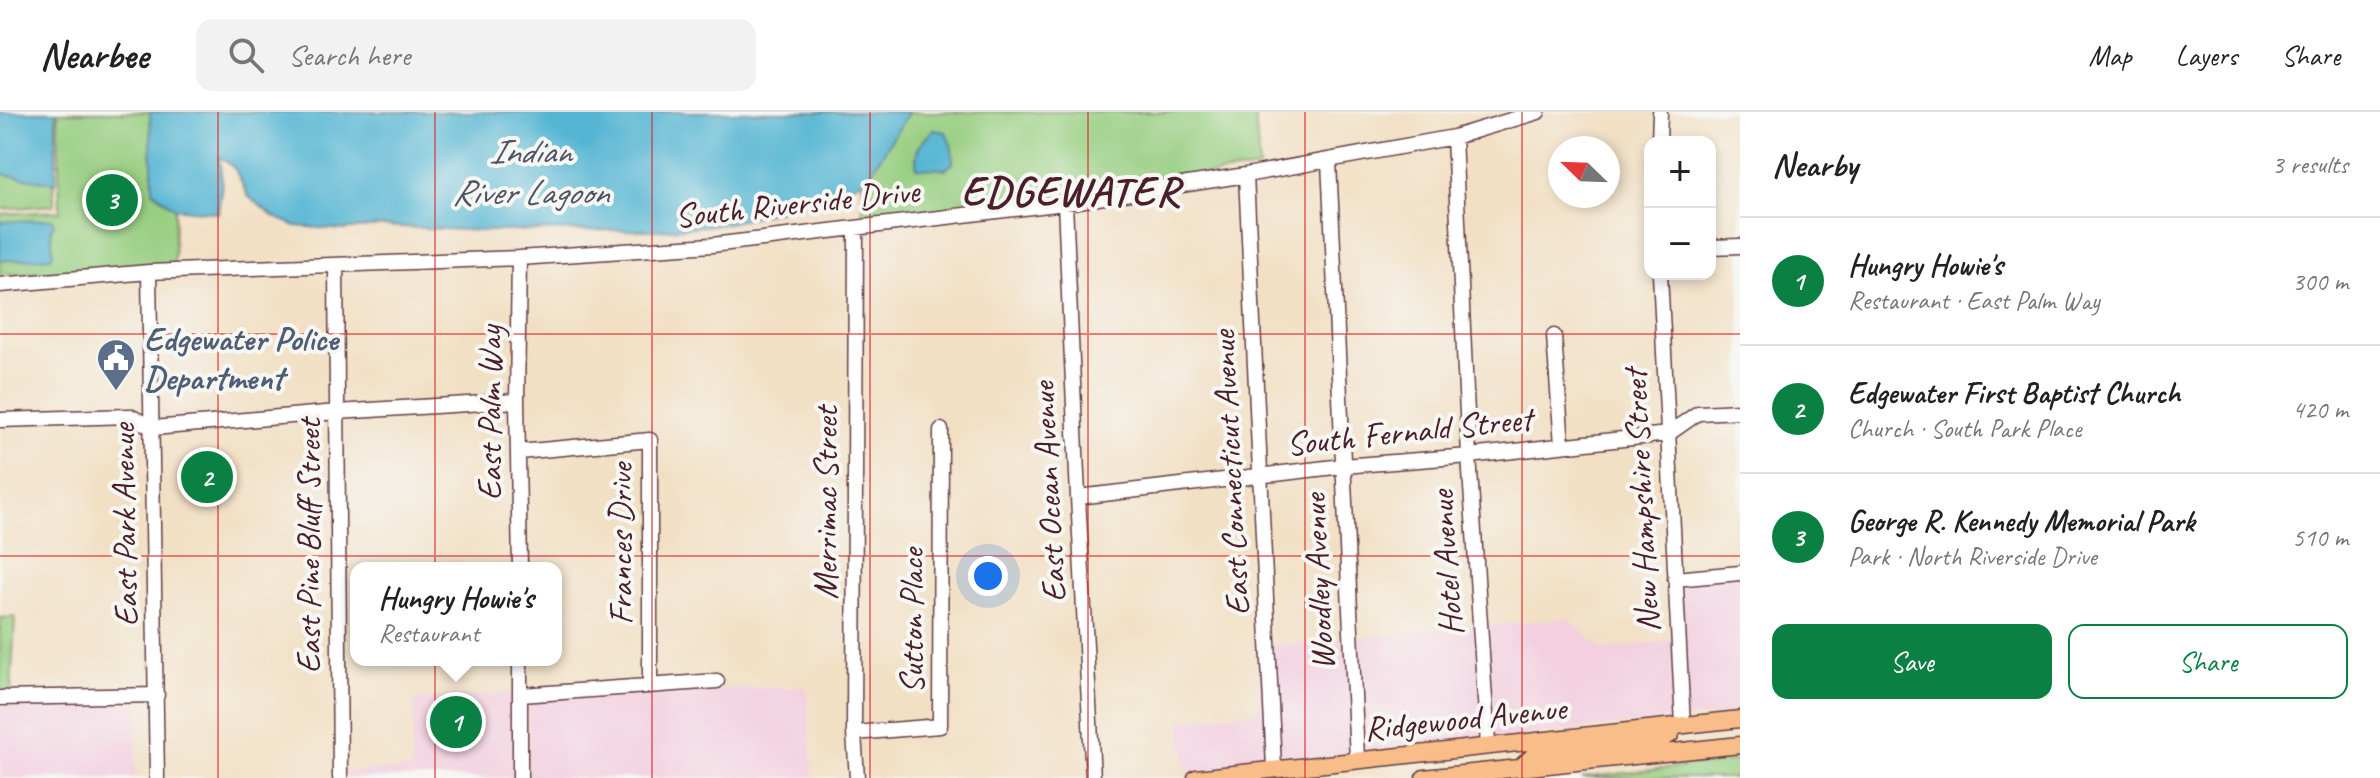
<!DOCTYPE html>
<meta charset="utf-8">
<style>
body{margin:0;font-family:Caveat,sans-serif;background:#f2f2f2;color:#222}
.controls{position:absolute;right:24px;top:24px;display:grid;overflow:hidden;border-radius:16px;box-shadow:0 4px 12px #0003}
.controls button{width:72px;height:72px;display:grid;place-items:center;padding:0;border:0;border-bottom:2px solid #e0e0e0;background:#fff;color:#222;font:40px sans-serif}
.compass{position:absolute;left:1548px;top:24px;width:72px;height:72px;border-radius:50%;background:#fff;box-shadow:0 4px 12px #0003;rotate:293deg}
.you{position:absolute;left:988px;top:464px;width:28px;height:28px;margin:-20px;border:6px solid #fff;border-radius:50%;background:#1a73e8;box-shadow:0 0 0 12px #1a73e833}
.badge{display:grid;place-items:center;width:52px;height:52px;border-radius:50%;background:#0b8043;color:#fff;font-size:26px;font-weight:700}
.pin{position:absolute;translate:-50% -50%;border:4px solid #fff;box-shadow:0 2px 8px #0006}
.popup{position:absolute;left:350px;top:450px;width:212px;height:104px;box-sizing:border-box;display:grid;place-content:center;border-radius:16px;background:#fff;filter:drop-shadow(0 2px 6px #0005);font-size:26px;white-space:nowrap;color:#767676}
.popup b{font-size:30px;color:#222}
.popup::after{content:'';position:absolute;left:50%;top:100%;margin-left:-16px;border:16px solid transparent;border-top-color:#fff}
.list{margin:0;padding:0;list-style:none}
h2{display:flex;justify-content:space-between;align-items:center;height:104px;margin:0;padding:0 32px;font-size:34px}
h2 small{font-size:26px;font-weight:400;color:#767676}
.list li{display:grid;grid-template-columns:52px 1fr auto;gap:24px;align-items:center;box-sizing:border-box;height:128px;padding:0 32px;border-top:2px solid #e0e0e0}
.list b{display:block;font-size:30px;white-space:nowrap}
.list p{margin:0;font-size:26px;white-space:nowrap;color:#767676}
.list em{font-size:26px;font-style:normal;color:#767676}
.actions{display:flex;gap:16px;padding:24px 32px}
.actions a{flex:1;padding:18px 0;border:2px solid #0b8043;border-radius:16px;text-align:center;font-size:28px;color:#0b8043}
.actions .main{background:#0b8043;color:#fff}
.icon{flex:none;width:44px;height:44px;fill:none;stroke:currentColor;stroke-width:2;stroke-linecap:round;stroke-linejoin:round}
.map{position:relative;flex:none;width:1740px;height:666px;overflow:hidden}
header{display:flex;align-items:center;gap:48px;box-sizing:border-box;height:112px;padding:0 40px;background:#fff;border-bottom:2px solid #e0e0e0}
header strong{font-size:38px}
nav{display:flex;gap:44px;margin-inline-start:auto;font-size:28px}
.search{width:560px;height:72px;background:#f2f2f2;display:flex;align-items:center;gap:20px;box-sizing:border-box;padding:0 28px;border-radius:16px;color:#767676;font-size:30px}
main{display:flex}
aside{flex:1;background:#fff}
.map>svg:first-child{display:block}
.built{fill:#f3cfe0}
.green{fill:#97ce80;stroke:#707656;stroke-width:2}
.water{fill:#55b5d3;stroke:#506a7f;stroke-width:2}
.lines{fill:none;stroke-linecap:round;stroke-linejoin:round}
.minor-casing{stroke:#633c42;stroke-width:17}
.major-casing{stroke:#633c42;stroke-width:19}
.minor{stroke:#fff;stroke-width:14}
.major{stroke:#f8bd89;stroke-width:16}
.grid{fill:none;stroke:#d62828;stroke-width:2;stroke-opacity:0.55}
.labels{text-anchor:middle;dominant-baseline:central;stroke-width:8;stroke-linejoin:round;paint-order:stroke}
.street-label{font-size:34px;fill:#4a1f2b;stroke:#f6f6f2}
.service-label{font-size:34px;font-weight:bold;fill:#4e5e75;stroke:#f6f6f2;text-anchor:start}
.water-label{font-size:36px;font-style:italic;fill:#4e5466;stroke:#f6f6f2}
.district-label{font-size:42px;font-weight:bold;letter-spacing:2px;fill:#4a1f2b;stroke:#f6f6f2}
</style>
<header>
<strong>Nearbee</strong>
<div class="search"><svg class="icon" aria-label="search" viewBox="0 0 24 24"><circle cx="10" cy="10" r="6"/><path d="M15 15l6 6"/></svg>Search here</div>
<nav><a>Map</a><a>Layers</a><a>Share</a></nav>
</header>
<main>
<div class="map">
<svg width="1740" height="666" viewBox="0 0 1740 666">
<rect width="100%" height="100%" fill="#f6f6f2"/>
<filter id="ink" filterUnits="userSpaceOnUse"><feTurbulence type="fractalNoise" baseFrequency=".0125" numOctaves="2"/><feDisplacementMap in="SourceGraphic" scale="16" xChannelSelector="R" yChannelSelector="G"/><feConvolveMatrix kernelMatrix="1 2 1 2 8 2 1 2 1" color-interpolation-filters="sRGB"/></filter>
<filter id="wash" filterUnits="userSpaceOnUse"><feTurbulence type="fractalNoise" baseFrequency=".006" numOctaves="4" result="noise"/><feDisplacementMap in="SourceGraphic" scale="32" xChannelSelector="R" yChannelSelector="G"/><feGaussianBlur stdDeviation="1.8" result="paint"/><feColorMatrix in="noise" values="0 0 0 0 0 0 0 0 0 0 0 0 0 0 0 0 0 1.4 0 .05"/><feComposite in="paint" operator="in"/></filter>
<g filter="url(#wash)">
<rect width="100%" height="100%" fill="#f2e0c5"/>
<!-- built -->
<path class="built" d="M1740 463V601L1675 608 1671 606 1669 608 1186 661 1180 609 1258 599 1260 535 1568 506 1603 538 1672 528 1669 470Z
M807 575 813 666H527L528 582Z
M512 581 513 666H347V659L411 657 415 588Z
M137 592 136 666H0V595Z"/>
<!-- green -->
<path class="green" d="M58 0H150L153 79 175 96 174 156 0 162V102L60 99Z
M899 0H1255L1259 56 863 109 862 58Z
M0 60 53 65 54 93 0 97Z
M15 505 11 580H0V506Z
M1740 648V666H1582Z"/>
<!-- water -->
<path class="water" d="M0 0H56V71L0 62Z
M150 0H909L868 65 832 85 724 112 660 118 485 119 379 114 343 118 296 114 274 105 248 84 235 57 219 44 222 70 218 101 175 96 153 79Z
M934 18 946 20 952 36 953 51 946 57 917 56C913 39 921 29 934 18Z
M52 107 54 112 51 117 53 142 51 145 0 149V110Z"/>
</g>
<g filter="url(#ink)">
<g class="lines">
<!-- minor casing -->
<g class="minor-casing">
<path id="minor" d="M1454 25 1469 344 1488 633
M1659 30 1660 0
M1329 50 1357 647
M1246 63 1274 656
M1065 91 1078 385 1093 666
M856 116 854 621 857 666
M1710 135 1740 134
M519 146 517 289 520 456
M336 153 340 666
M149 160 157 666
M1660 162 1683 613
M0 173 149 160 519 146 712 133 1065 91 1246 63 1454 25 1538 0
M1554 224 1562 333
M0 308 130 304 153 316 337 300 517 289
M519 340 650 328V572
M1078 385 1343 354 1469 344 1668 322 1698 301 1740 299
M1675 467 1740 461
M521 583 717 569
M0 586 157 583
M854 621 940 614 941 318
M520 666V548"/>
</g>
<!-- major casing -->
<g class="major-casing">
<path id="major" d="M1520 656 1535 642 1659 628 1671 622 1674 614
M1196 666 1740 607
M1424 666 1740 633"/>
</g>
<!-- minor -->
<use href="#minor" class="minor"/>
<!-- major -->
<use href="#major" class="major"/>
</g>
</g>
<!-- grid -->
<path class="grid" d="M218 0V666M435 0V666M652 0V666M870 0V666M1088 0V666M1305 0V666M1522 0V666M0 222H1740M0 444H1740"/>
<!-- icons -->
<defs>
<g id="civic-pin" transform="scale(2)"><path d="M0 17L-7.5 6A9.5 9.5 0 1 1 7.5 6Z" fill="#5c6f8a" stroke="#f6f6f2"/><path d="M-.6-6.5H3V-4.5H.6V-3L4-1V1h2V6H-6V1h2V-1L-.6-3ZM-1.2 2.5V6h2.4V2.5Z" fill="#fff"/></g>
</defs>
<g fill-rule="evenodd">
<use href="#civic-pin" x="116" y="246"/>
</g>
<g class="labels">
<!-- street labels -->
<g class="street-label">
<text transform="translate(797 91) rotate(-6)">South Riverside Drive</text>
<text transform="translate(489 301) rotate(-90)">East Palm Way</text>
<text transform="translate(1409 319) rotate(-6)">South Fernald Street</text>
<text transform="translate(1230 361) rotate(-93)">East Connecticut Avenue</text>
<text transform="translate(1048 380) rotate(-93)">East Ocean Avenue</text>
<text transform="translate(1641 389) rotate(-93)">New Hampshire Street</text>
<text transform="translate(825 391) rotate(-90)">Merrimac Street</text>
<text transform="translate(124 413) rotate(-91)">East Park Avenue</text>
<text transform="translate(620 432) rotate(-90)">Frances Drive</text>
<text transform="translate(308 434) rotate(-90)">East Pine Bluff Street</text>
<text transform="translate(1446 451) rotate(-94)">Hotel Avenue</text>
<text transform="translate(1318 470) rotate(-93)">Woodley Avenue</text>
<text transform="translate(911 509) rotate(-90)">Sutton Place</text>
<text transform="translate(1465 606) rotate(-6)">Ridgewood Avenue</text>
</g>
<!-- service labels -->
<g class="service-label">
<text x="144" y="226">Edgewater Police<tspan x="144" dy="39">Department</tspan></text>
</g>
<!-- water labels -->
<g class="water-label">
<text x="530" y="39">Indian<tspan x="530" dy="41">River Lagoon</tspan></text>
</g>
<!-- district labels -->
<g class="district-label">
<text x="1071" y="79">EDGEWATER</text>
</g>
</g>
</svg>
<div class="controls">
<button>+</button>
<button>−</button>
</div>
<svg class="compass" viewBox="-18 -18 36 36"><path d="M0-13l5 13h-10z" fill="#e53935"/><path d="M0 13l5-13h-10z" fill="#767676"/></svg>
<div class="you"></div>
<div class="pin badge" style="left:456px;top:610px">1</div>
<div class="popup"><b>Hungry Howie's</b>Restaurant</div>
<div class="pin badge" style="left:207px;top:365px">2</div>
<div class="pin badge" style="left:112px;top:88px">3</div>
</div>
<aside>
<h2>Nearby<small>3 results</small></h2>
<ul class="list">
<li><span class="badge">1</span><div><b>Hungry Howie's</b><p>Restaurant · East Palm Way</p></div><em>300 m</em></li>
<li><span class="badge">2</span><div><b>Edgewater First Baptist Church</b><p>Church · South Park Place</p></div><em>420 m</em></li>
<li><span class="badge">3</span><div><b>George R. Kennedy Memorial Park</b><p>Park · North Riverside Drive</p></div><em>510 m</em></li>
</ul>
<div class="actions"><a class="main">Save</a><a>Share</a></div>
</aside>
</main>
